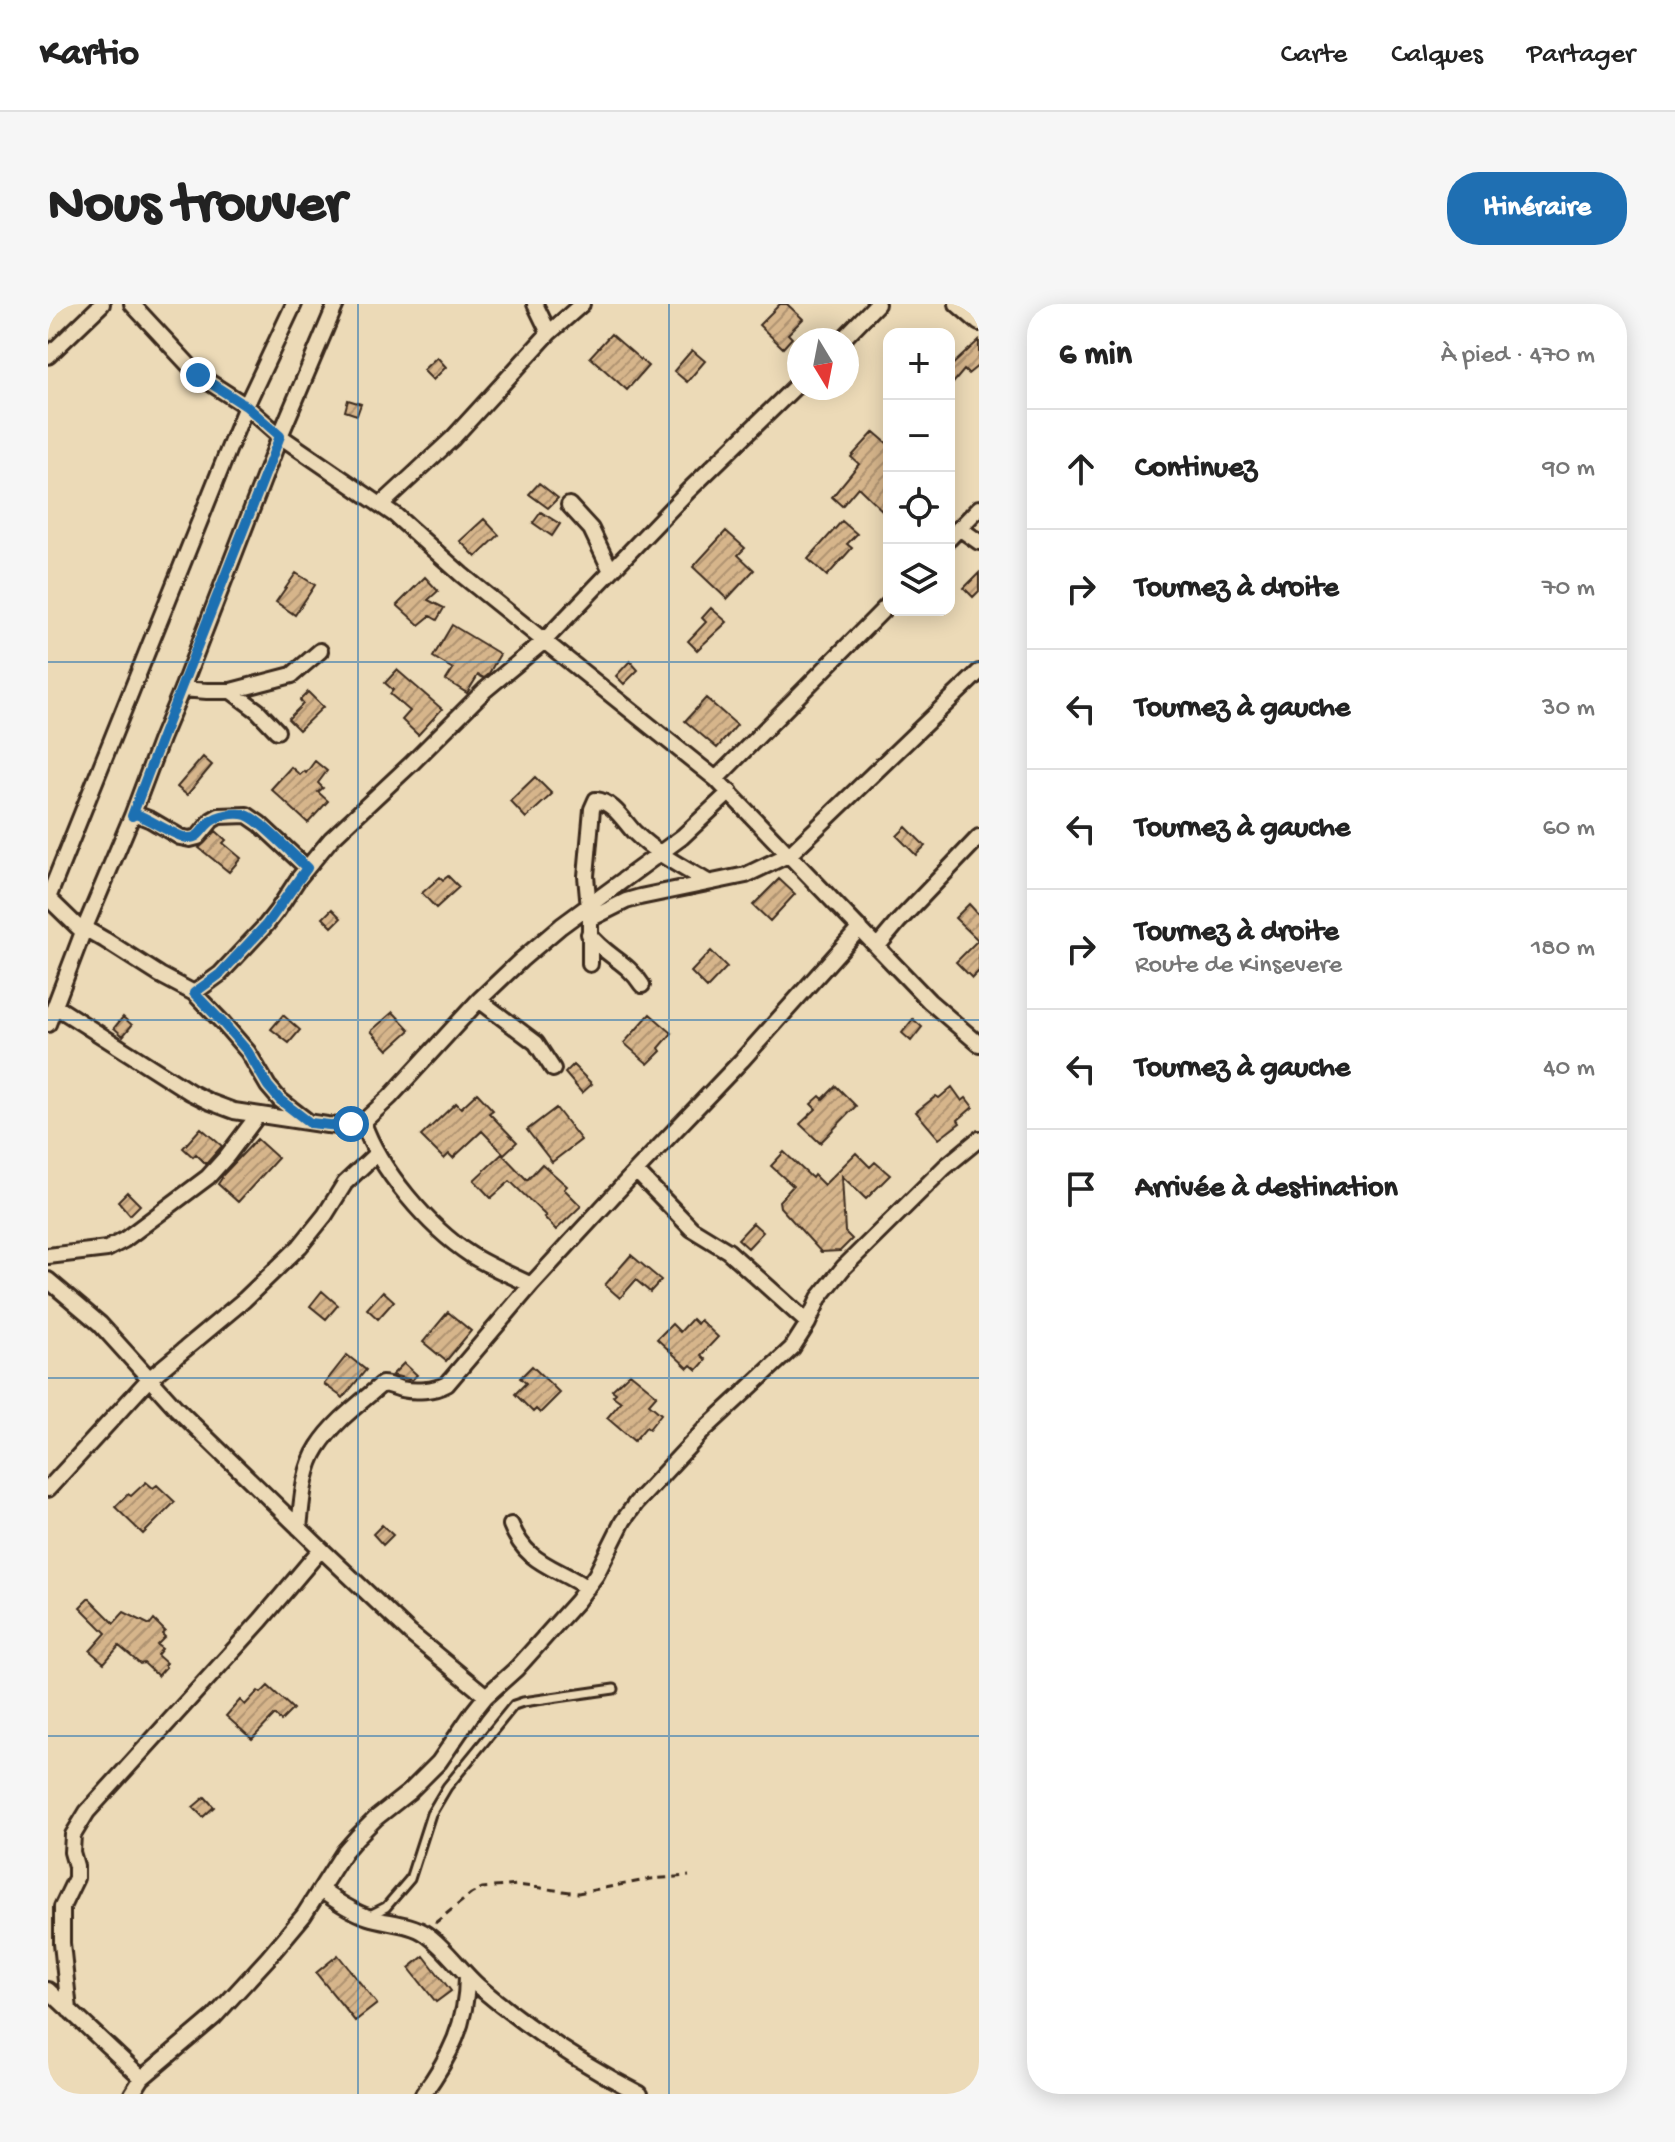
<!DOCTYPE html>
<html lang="fr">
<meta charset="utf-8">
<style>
body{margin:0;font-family:"Gochi Hand",sans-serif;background:#f6f6f6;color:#222}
.controls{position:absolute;right:24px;top:24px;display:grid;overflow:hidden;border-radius:16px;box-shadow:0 4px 20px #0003}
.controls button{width:72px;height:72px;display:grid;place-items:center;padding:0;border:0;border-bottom:2px solid #e0e0e0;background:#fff;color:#222;font:40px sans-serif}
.compass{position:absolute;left:739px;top:24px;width:72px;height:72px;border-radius:50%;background:#fff;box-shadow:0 4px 20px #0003;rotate:170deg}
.stop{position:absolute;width:24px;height:24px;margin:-18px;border:6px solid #1f6fb2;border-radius:50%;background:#fff}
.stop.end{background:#1f6fb2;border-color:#fff;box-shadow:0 2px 8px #0008}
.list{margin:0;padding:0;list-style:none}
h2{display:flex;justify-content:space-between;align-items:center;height:104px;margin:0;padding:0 32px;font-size:34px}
h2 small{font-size:26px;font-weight:400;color:#767676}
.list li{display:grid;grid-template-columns:52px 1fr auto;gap:24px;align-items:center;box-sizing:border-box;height:120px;padding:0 32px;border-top:2px solid #e0e0e0}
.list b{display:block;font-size:30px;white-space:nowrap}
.list p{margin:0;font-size:26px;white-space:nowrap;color:#767676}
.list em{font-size:26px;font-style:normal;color:#767676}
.icon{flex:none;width:44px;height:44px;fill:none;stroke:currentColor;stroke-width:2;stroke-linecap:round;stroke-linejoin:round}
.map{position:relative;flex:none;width:931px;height:1790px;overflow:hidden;border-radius:32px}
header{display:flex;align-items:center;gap:48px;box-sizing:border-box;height:112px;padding:0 40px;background:#fff;border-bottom:2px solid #e0e0e0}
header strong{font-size:38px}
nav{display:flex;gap:44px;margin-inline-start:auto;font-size:28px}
.intro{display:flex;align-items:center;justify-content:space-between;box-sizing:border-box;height:192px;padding:0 48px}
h1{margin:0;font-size:56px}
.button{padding:20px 36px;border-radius:32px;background:#1f6fb2;color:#fff;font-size:28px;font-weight:700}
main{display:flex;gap:48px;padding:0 48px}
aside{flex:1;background:#fff;border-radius:32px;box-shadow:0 4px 20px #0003}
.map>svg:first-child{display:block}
.building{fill:url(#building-hatch);stroke:#3b2a1e;stroke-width:2}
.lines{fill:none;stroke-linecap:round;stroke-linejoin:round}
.lane-casing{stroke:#3b2a1e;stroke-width:13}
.street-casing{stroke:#3b2a1e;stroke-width:20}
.path{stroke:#3b2a1e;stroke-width:3;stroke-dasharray:8 6;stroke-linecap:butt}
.lane{stroke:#ecdab7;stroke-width:7}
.street{stroke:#ecdab7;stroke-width:14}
.route{stroke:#1f6fb2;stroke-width:10}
.grid{fill:none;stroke:#1f6fb2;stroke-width:2;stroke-opacity:0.55}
</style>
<header>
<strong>Kartio</strong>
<nav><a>Carte</a><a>Calques</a><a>Partager</a></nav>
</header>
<div class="intro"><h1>Nous trouver</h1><a class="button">Itinéraire</a></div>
<main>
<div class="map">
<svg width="931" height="1790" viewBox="0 0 931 1790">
<defs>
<pattern id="building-hatch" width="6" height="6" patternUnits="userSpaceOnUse" patternTransform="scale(2)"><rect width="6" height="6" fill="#d6b58b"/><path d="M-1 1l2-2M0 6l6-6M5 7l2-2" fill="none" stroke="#af9371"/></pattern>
</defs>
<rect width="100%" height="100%" fill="#ecdab7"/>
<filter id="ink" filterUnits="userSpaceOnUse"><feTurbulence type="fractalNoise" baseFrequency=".0125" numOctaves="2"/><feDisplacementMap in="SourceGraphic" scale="16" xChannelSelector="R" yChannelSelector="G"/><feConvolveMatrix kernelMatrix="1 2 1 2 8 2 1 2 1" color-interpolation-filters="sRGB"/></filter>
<g filter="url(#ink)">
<!-- building -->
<path class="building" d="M732 0H739L755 15 740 30 744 34 735 44 711 21Z
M563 30 600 62 579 86 542 53Z
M931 36V61L920 70 916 66 901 84V64Z
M644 46 657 57 639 78 626 67Z
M389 53 398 63 385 76 375 66Z
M300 96 313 100 309 111 297 107Z
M826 128 841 141V213L810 183 794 202 784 193 811 160 803 153Z
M491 179 510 194 500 204 481 190Z
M493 208 512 220 504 232 485 219Z
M436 215 451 231 428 253 412 237Z
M794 217 809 230 799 240 804 244 779 272 760 255Z
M678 227 697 244 690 251 706 266 679 295 645 263Z
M248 269 267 281 247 311 228 298Z
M931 269V287L925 293 916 284Z
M377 273 390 287 380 296 396 304 389 316 382 312 371 321 349 301Z
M663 304 679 318 649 346 640 337 658 318 654 314Z
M404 321 452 350 440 371 436 374 430 371 419 389 398 376 405 365 385 353Z
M582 357 590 366 576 380 568 372Z
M349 366 394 405 370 431 354 416 362 407 342 390 345 386 337 379Z
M260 388 275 403 251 426 240 415 255 400 252 396Z
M658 394 689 421 669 444 637 417Z
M155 453 164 461 139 491 129 483Z
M267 457 279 467 270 479 275 484 270 488 280 497 260 519 223 485 243 463 252 471 256 467 258 469Z
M487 473 504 490 478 514 462 497Z
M858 523 877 542 868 551 849 532Z
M168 527 178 536 175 539 193 554 181 568 151 544Z
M400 572 411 583 388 604 374 589 392 573 395 576Z
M731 575 747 590 722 617 705 601Z
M921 600 931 611V667L924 674 908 658 930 636 907 614Z
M284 605 293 614 284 623 275 614Z
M663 647 679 663 659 684 643 668Z
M345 708 362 726 340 746 323 727Z
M602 710 624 729 611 744 613 747 600 760 576 739Z
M235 711 252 726 241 739 223 725Z
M75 713 84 721 75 732 66 724Z
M865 715 874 723 863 737 854 729Z
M525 761 544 780 534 789 517 769Z
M788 782 808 802 772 839 752 820 768 805 763 800 772 792 775 795Z
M904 783 914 797 918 794 925 803 910 816 912 819 891 835 868 808 888 792 891 794Z
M429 789 445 806 441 809 469 838 456 850 434 827 405 854 401 850 396 855 373 832 408 799 413 804Z
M508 804 533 836 504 858 479 826Z
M153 824 174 842 158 860 148 850 145 853 135 844Z
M209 835 230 854 190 898 170 880 174 874 173 873Z
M736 848 764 874 766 871 776 881 808 849 822 863 827 858 842 871 818 895 794 872 797 928 804 935 792 947 773 948 732 903 731 897 745 882 723 862Z
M454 850 479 876 494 860 519 882 516 885 533 902 508 926 496 913 498 912 462 877 443 894 426 876Z
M79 888 92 901 82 911 70 897Z
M705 919 715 928 700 944 690 935Z
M583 951 613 976 602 988 588 976 572 994 557 981Z
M274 987 290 1001 278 1015 262 1002Z
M335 987 346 997 330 1015 319 1005Z
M400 1008 423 1027 398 1057 375 1038Z
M644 1015 649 1020 652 1016 670 1033 653 1051 658 1056 649 1066 643 1061 640 1064 609 1035 624 1020 632 1028Z
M299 1051 318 1066 295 1094 276 1080Z
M356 1059 369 1071 364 1076 344 1071Z
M484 1062 512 1089 492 1109 488 1105 485 1108 467 1090 478 1079 472 1074Z
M582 1069 609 1091 601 1100 613 1110 601 1125 598 1123 586 1137 559 1114 573 1098 565 1092 568 1089 564 1086Z
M98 1178 105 1184 109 1181 127 1198 95 1230 67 1203 80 1190 83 1192Z
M334 1221 345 1231 335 1241 325 1230Z
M41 1294 66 1319 76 1308 102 1321 106 1316 117 1327 114 1330 117 1333 109 1341 114 1345 109 1351 118 1359 116 1361 118 1363 110 1372 96 1359 92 1360 71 1342 56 1359 42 1347 58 1329 32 1303Z
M220 1382 245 1405 233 1417 227 1411 204 1435 178 1412 192 1396 197 1401 210 1387 213 1389Z
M157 1493 166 1503 155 1513 145 1503Z
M290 1651 329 1700 307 1717 268 1669Z
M376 1652 403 1687 388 1698 361 1664Z"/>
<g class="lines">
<!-- lane casing -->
<g class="lane-casing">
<path id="lane" d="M322 1611 338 1603 362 1575 383 1510 399 1483 466 1401 475 1398 566 1385"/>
</g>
<!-- street casing -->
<g class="street-casing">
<path id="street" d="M84 0 150 71 198 102 232 132 347 211 414 271 668 475 881 697 931 740
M487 0 501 29
M909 0 931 19
M794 36 829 0
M0 52 54 0
M333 201 404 135 501 29 534 0
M521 201 543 225 563 267
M911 224 931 238
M901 235 931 204
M134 385 159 387H183L244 371 272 347
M183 387 210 407 229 427
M668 475 841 300
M84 512 88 510 103 516 132 533 142 535 150 533 164 516 171 512 199 511 212 520 259 564
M0 594 198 102 246 0
M0 594 35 628H43L57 636 112 671 146 689 175 719 200 748 220 782 232 796 258 816
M542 615 578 597 592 593 698 571 742 550 931 368
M541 630C557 652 579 657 594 681
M829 643 850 618 931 533
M542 660V615L538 572 544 505 548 496C565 498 575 516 586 528 607 549 634 563 660 578
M146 689 172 670 218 621 229 607 250 575 283 535 363 460 437 386 495 338 640 187 751 79
M431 696 488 739 505 765
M7 702 142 788 162 798 186 807 279 821 291 822 315 818 342 793 431 696 473 656 513 622 634 533 682 488
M0 720 35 628 84 512 113 435 134 385 232 132 288 0
M315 818C331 865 381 924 423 951 442 963 463 971 483 981
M588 867 644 925 680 947 760 1019
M0 952 59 945 76 936 160 873 179 852 210 811
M0 976 52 1020 129 1105 273 1245 363 1330 438 1392
M0 1185 101 1075 196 996 252 942 277 911 297 879 329 849
M463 1221C479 1261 507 1262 539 1284
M251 1224C254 1198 255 1166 270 1143 286 1118 312 1099 334 1080 341 1080 346 1083 353 1085 367 1088 386 1087 399 1080L483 981 588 867 694 756 812 624
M273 1586C288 1597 303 1607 320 1613 338 1619 363 1619 378 1630 398 1644 412 1666 430 1682 480 1725 534 1760 592 1790
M0 1686 94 1774
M21 1706 14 1639V1603L28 1574V1562L24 1548 25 1531 39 1508 213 1316 273 1245
M84 1790 94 1774 166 1713 220 1654 256 1611 296 1548 309 1533 328 1514 361 1488 391 1458 426 1407 438 1392 468 1365 529 1297 548 1271 575 1217 588 1199 656 1126 744 1044 760 1019 771 994 796 963 897 863 931 835
M375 1790C402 1753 419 1719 419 1672"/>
</g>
<!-- path -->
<path class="path" d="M387 1619 423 1590 434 1584 470 1581 530 1589 603 1575 641 1572"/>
<!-- lane -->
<use href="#lane" class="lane"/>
<!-- street -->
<use href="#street" class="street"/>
</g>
</g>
<g class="lines" filter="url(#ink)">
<!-- route -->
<path class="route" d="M150 71 198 102 232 132C183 259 131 385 84 512L88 510C101 515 129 533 139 534 152 535 153 525 162 518 170 511 188 508 198 511 213 516 246 552 259 564L218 621 172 670 146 689 175 719 200 748 220 782 232 796 262 819 291 822 303 820"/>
</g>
<!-- grid -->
<path class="grid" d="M310 0V1790M621 0V1790M0 358H931M0 716H931M0 1074H931M0 1432H931"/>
</svg>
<div class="controls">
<button>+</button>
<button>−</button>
<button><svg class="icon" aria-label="locate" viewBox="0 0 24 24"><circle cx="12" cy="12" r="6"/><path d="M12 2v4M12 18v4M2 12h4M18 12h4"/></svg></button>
<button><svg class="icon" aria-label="layers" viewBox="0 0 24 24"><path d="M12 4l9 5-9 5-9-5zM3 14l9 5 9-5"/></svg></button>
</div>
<svg class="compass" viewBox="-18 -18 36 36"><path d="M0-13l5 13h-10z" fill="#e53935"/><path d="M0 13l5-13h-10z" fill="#767676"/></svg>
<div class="stop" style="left:303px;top:820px"></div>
<div class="stop end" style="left:150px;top:71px"></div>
</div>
<aside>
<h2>6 min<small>À pied · 470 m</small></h2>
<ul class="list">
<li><svg class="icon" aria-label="ahead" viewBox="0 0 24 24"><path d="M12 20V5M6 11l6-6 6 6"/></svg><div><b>Continuez</b></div><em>90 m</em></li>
<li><svg class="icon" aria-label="right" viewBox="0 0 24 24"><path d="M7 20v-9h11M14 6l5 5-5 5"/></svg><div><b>Tournez à droite</b></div><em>70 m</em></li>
<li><svg class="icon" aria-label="left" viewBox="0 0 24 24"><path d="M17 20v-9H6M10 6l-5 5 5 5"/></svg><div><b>Tournez à gauche</b></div><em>30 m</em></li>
<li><svg class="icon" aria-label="left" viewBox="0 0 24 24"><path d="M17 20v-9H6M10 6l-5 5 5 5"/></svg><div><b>Tournez à gauche</b></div><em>60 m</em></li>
<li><svg class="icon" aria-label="right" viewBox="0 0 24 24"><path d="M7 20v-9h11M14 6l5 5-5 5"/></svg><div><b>Tournez à droite</b><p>Route de Kinsevere</p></div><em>180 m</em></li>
<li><svg class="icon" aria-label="left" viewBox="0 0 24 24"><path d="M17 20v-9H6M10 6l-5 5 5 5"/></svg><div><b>Tournez à gauche</b></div><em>40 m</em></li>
<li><svg class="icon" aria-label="arrive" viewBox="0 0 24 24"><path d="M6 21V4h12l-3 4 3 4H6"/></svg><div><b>Arrivée à destination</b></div></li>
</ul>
</aside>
</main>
